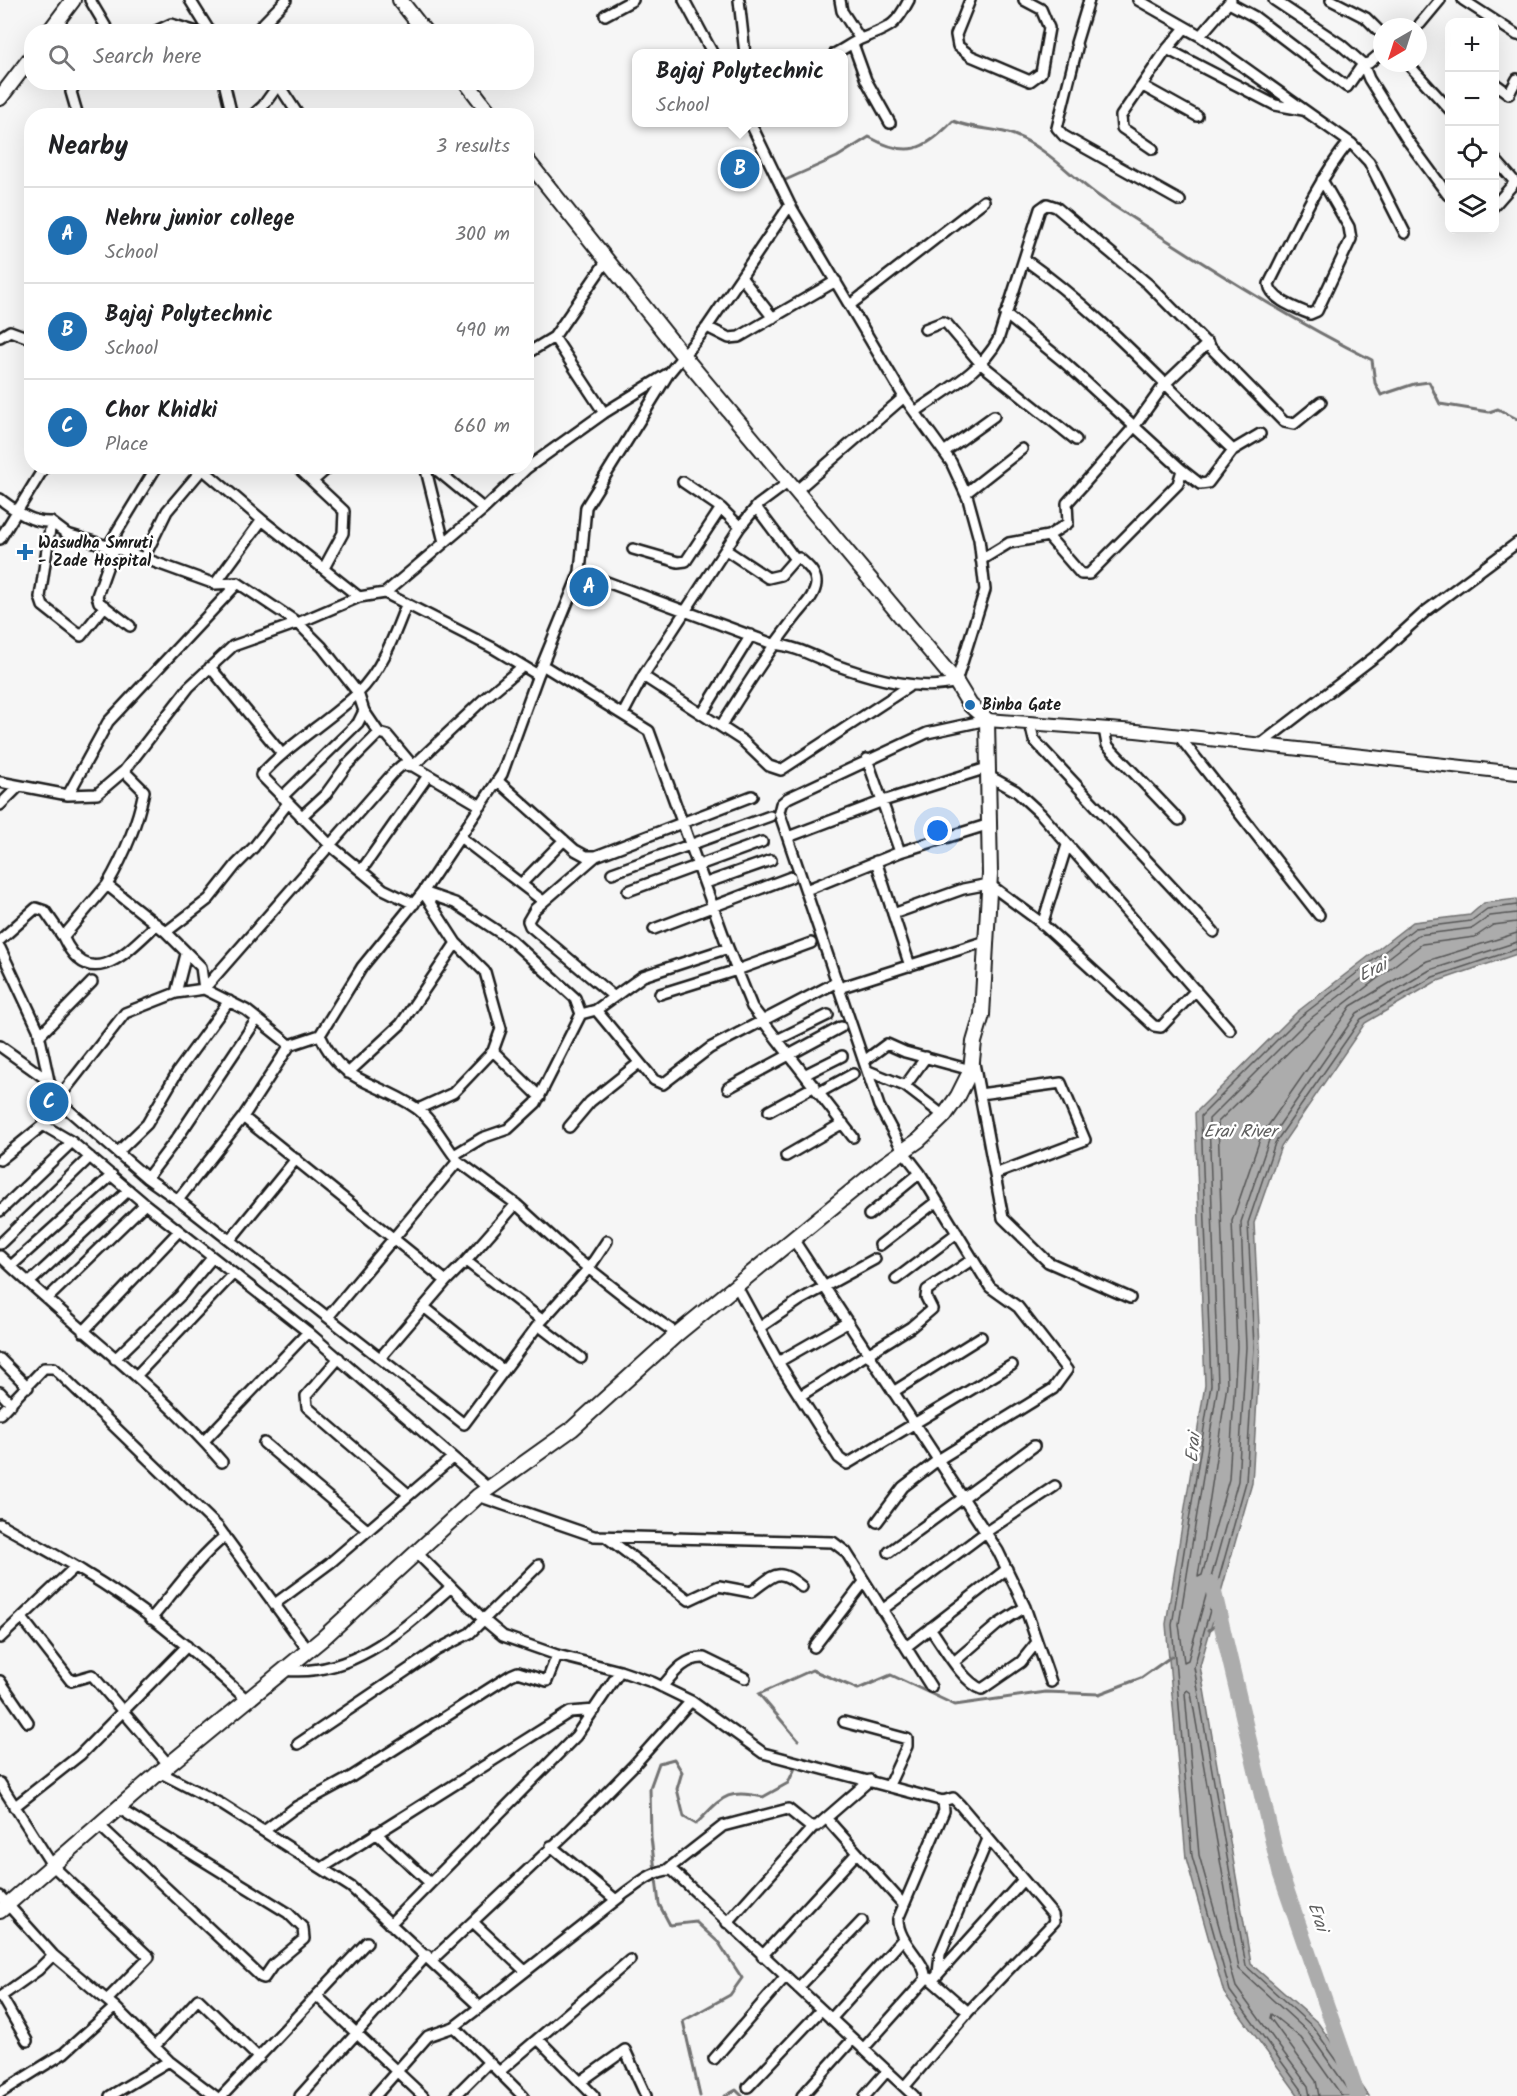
<!DOCTYPE html>
<meta charset="utf-8">
<style>
body{margin:0;font-family:Kalam,sans-serif;background:#f6f6f6;color:#202124}
.controls{position:absolute;right:18px;top:18px;display:grid;overflow:hidden;border-radius:12px;box-shadow:0 6px 24px #0002}
.controls button{width:54px;height:54px;display:grid;place-items:center;padding:0;border:0;border-bottom:2px solid #e0e0e0;background:#fff;color:#202124;font:30px sans-serif}
.compass{position:absolute;left:1373px;top:18px;width:54px;height:54px;border-radius:50%;background:#fff;box-shadow:0 6px 24px #0002;rotate:219deg}
.you{position:absolute;left:938px;top:831px;width:21px;height:21px;margin:-15px;border:4px solid #fff;border-radius:50%;background:#1a73e8;box-shadow:0 0 0 9px #1a73e833}
.badge{display:grid;place-items:center;width:39px;height:39px;border-radius:50%;background:#1f6fb2;color:#fff;font-size:20px;font-weight:700}
.pin{position:absolute;translate:-50% -50%;border:3px solid #fff;box-shadow:0 2px 6px #0006}
.popup{position:absolute;left:632px;top:49px;width:216px;height:78px;box-sizing:border-box;display:grid;place-content:center;border-radius:12px;background:#fff;filter:drop-shadow(0 2px 4px #0005);font-size:20px;white-space:nowrap;color:#757577}
.popup b{font-size:22px;color:#202124}
.popup::after{content:'';position:absolute;left:50%;top:100%;margin-left:-12px;border:12px solid transparent;border-top-color:#fff}
.list{margin:0;padding:0;list-style:none}
h2{display:flex;justify-content:space-between;align-items:center;height:78px;margin:0;padding:0 24px;font-size:26px}
h2 small{font-size:20px;font-weight:400;color:#757577}
.list li{display:grid;grid-template-columns:39px 1fr auto;gap:18px;align-items:center;box-sizing:border-box;height:96px;padding:0 24px;border-top:2px solid #e0e0e0}
.list b{display:block;font-size:22px;white-space:nowrap}
.list p{margin:0;font-size:20px;white-space:nowrap;color:#757577}
.list em{font-size:20px;font-style:normal;color:#757577}
.icon{flex:none;width:33px;height:33px;fill:none;stroke:currentColor;stroke-width:2;stroke-linecap:round;stroke-linejoin:round}
.map{position:relative;flex:none;width:1517px;height:2096px;overflow:hidden}
.search{position:absolute;background:#fff;box-shadow:0 6px 24px #0002;left:24px;top:24px;width:510px;height:66px;display:flex;align-items:center;gap:15px;box-sizing:border-box;padding:0 21px;border-radius:24px;color:#757577;font-size:22px}
.panel{position:absolute;background:#fff;box-shadow:0 6px 24px #0002;left:24px;top:108px;width:510px;height:366px;border-radius:24px}
.map>svg:first-child{display:block}
.water{fill:#acacac;stroke:#727272;stroke-width:1.5}
.lines{fill:none;stroke-linecap:round;stroke-linejoin:round}
.shore{stroke:#565656;stroke-width:1.5}
.stream{stroke:#727272;stroke-width:3}
.river{stroke:#acacac;stroke-width:16}
.minor-casing{stroke:#1c1c1c;stroke-width:14}
.tertiary-casing{stroke:#1c1c1c;stroke-width:16}
.secondary-casing{stroke:#1c1c1c;stroke-width:18}
.minor{stroke:#fff;stroke-width:9}
.tertiary{stroke:#fff;stroke-width:12}
.secondary{stroke:#fff;stroke-width:14}
.poi-dot{fill:#1f6fb2;stroke:#fff;stroke-width:2}
.labels{text-anchor:middle;dominant-baseline:central;stroke-width:5;stroke-linejoin:round;paint-order:stroke}
.poi-label{font-size:16px;font-weight:bold;fill:#1c1c1c;stroke:#fff;text-anchor:start}
.water-label{font-size:18px;font-style:italic;fill:#5d5d5d;stroke:#fff}
</style>
<div class="map">
<svg width="1517" height="2096" viewBox="0 0 1517 2096">
<rect width="100%" height="100%" fill="#f6f6f6"/>
<filter id="ink" filterUnits="userSpaceOnUse"><feTurbulence type="fractalNoise" baseFrequency=".0167" numOctaves="2"/><feDisplacementMap in="SourceGraphic" scale="12" xChannelSelector="R" yChannelSelector="G"/><feConvolveMatrix kernelMatrix="1 2 1 2 8 2 1 2 1" color-interpolation-filters="sRGB"/></filter>
<g filter="url(#ink)">
<!-- water -->
<path class="water" d="M1517 899V954L1435 982 1365 1023 1281 1146 1254 1223 1260 1347 1252 1483 1200 1666 1251 1964 1318 2023 1369 2096H1299L1224 1993 1186 1858 1166 1624 1205 1385 1195 1113 1297 1012 1413 922 1470 915 1484 903Z"/>
<g class="lines">
<!-- shore -->
<path class="shore" d="M1517 913 1490 916 1473 928 1418 935 1306 1022 1209 1119 1218 1385 1179 1624 1184 1662 1188 1660 1238 1481 1246 1347 1241 1222 1269 1140 1357 1013 1430 970 1517 942
M1517 922 1493 925 1475 937 1422 944 1312 1029 1218 1122 1227 1385 1198 1577 1202 1575 1229 1479 1237 1347 1232 1221 1261 1136 1351 1006 1427 961 1517 933
M1303 2096 1302 2090 1230 1991 1192 1856 1172 1625 1211 1385 1201 1116 1300 1017 1415 928 1471 921 1487 909 1517 905
M1310 2096 1308 2086 1236 1987 1199 1855 1185 1693 1187 1690 1191 1693 1239 1969 1308 2032 1353 2096
M1319 2096 1316 2081 1270 2018 1271 2014 1301 2038 1342 2096
M1362 2096 1313 2027 1246 1966 1194 1667 1246 1482 1254 1347 1248 1223 1275 1143 1361 1019 1433 977 1517 949"/>
<!-- stream -->
<path class="stream" d="M781 182 837 157 869 137C907 158 924 151 953 121 975 130 995 128 1014 135 1048 148 1073 179 1103 199 1191 256 1278 313 1372 360L1375 383 1381 395 1414 384 1429 382 1440 404 1489 412 1498 409 1517 419
M1209 1630 1221 1621
M798 1740 759 1694 812 1670 858 1689 891 1675 955 1705 1046 1692 1099 1694 1141 1678 1172 1656
M700 2096 683 2021 730 1995 742 1978 719 1943 696 1922 670 1925 659 1904 651 1837 650 1788 659 1763 674 1759 682 1772 677 1789 684 1817 696 1824C722 1798 725 1788 763 1797L788 1783 795 1768
M725 2096 736 2090 742 2096"/>
<!-- river -->
<path class="river" d="M1212 1584 1280 1872 1358 2096"/>
<!-- minor casing -->
<g class="minor-casing">
<path id="minor" d="M90 0 106 27 105 32
M190 0 210 32
M684 0 713 54
M739 0 745 54
M840 0 842 11 860 39
M970 0 956 35 958 46 971 56 1030 81 1041 73 1049 28 1041 9 1024 0
M1089 0 1076 43 1077 48 1057 128 1064 136 1180 201
M1138 0 1196 33 1352 144 1369 162 1405 233
M1274 0 1340 44 1363 64 1369 63 1382 52
M1331 0 1366 18 1382 34
M1463 0 1517 35
M1229 3 1255 17 1347 87 1363 64
M605 15 633 0
M1420 24 1440 0
M154 32 171 24 197 32
M255 32 286 0
M853 44 866 80 890 123
M1167 49 1275 105 1303 110
M834 54C844 49 853 42 863 38 890 27 895 27 909 0
M1407 63 1450 110
M1363 64 1369 79 1406 138 1448 195
M76 82 71 92 78 116
M224 82 232 116
M271 82 282 90 299 116
M1494 83 1509 94 1517 79
M1143 86 1197 116
M252 116 263 106 276 88
M1153 149 1122 128 1121 116 1167 49 1185 28 1200 36 1231 0
M1494 158 1515 182 1494 206
M1322 180 1349 227 1351 239 1317 311 1310 314C1296 308 1271 300 1269 284 1294 235 1315 184 1349 142
M1024 259C1102 314 1164 385 1233 450
M741 277 773 318
M850 305 984 201
M1005 314 1064 362 1182 470 1178 484 1089 574H1081L1048 536
M707 327 729 338 739 337 836 281
M925 329 943 322 947 324 981 364 1076 440
M0 337 10 331 32 339
M554 337 604 413
M526 354 554 337 607 260
M915 412C944 391 981 372 998 340L1040 209 1047 204 1056 207 1148 284 1284 422 1294 424 1321 402
M944 452 994 416
M199 466 262 520 359 597
M296 466 344 511 343 533 324 568
M425 466 444 542
M432 466 484 509
M1181 469 1200 484 1208 483 1233 450 1260 434
M314 480 330 466
M683 482 721 508 740 527
M796 491 904 397
M966 493 1022 449
M0 499C15 510 31 523 51 522L67 534 121 550 215 584 238 583 298 623 322 647 358 693 364 711 379 733 387 735 413 766 481 806
M51 522 40 597 43 606 81 636 105 606
M0 539 45 466
M107 548 157 466
M114 548 97 596 99 602 130 626
M633 549 678 562 686 561 721 508
M726 550 768 578 781 575 795 559
M143 560 167 511 205 466
M981 560 1009 543 1048 536 1068 523 1067 503 1134 427 1164 385 1208 343
M580 572 773 644C794 646 811 655 830 663 865 676 921 693 956 682L985 590 979 539 968 499 951 462 904 397 790 205 750 122
M215 584 262 520
M385 593 493 648 538 675
M406 605C394 636 382 670 357 694 326 723 289 744 261 775L331 846 383 889 414 904
M544 666 649 731 728 948
M210 667 282 754
M643 676 743 741 769 766 781 770 908 687
M623 714 643 676 740 527 758 505 789 482
M702 714 751 635
M1030 723 1034 740 1214 932
M721 726C745 688 769 650 797 615 804 606 815 596 816 584 817 573 807 565 799 558L795 559 756 507
M1104 729 1107 745 1179 820
M1178 735 1319 915
M1261 744 1381 652 1426 611 1517 543
M867 759 900 852
M124 771 144 791C137 826 125 854 107 885L166 932 201 967 204 989
M987 775 1016 791 1041 814 1230 1030
M498 781 575 850 586 856H596L752 796
M0 782 68 795 97 794 124 771 189 687 233 646 298 623 359 597 385 593 484 509 527 468 604 413 667 374
M68 795 108 722 238 583
M282 797 358 723 364 711
M0 805 19 786
M301 817 326 794 347 765 379 733
M460 837 543 901
M788 837 883 801 987 768
M596 856 535 909 528 921 530 926 613 996
M876 861 910 966
M361 871 427 777
M612 873 770 816
M706 883 771 860
M521 884 564 840
M806 890 900 852 990 824
M628 891 762 842
M893 914 963 889 989 884 1039 921 1154 1026 1161 1027 1196 990
M1042 925 1067 845
M654 929 791 877
M166 932 209 899 236 865 254 847 288 803
M63 937C90 995 128 951 157 924
M0 940 36 908 45 911 63 937 107 885
M0 948 38 1029 49 1081
M839 988 986 941
M204 989 393 773 402 765 413 766 485 698 522 667
M176 993 186 954
M660 994 737 970 811 943
M596 1010 654 1080 663 1084 710 1048 837 982
M320 1035C342 1086 376 1080 416 1108 432 1119 444 1143 456 1158
M39 1036 92 982
M779 1039 828 1015
M0 1046 49 1081 57 1100 147 1178 178 1200 243 1117 290 1045
M864 1061 887 1044 905 1052 971 1070
M974 1063 1003 1218 1048 1262 1130 1298
M868 1071 905 1086 944 1116
M348 1073 401 1024 456 943
M806 1074 842 1056
M905 1086 926 1057
M728 1088 841 1027
M820 1092 853 1074
M980 1094 1061 1083 1085 1140 995 1174
M540 1097 493 1051 501 1029 485 972 456 943 423 892 455 903 511 940 575 998 581 1014
M418 1109 453 1093 493 1051
M769 1111 815 1086
M243 1117 446 1281 380 1358
M43 1125 72 1142 145 1204 308 1332 488 1488
M569 1127 590 1102 639 1063
M118 1152 147 1124 178 1071 229 1001
M454 1155 482 1138 508 1129 536 1103 581 1014 596 1010 643 976 728 948 752 1007 853 1137
M786 1156 843 1123
M0 1160 43 1125 49 1102 57 1100 125 1013 176 993 204 989 246 1010 290 1045 320 1035 362 967 423 892 502 774 538 675 580 572 586 507 669 373 707 327 790 205
M147 1178 178 1137 257 1019
M178 1200 464 1424 538 1325 589 1268 607 1241
M0 1211 72 1142
M869 1215 920 1173
M793 1239 998 1551 1025 1607 1051 1682
M230 1240 296 1159
M0 1244 90 1157
M880 1245 937 1201
M0 1256C73 1326 156 1385 222 1462
M466 1261 516 1204
M11 1266 112 1175
M896 1279 957 1233
M446 1281 466 1261 542 1320
M30 1282 129 1190
M736 1285 778 1362 839 1458 847 1464 1012 1365
M47 1299 145 1204
M424 1307 504 1371
M328 1317 458 1161 516 1204 573 1256 629 1300 677 1334
M538 1325 581 1358
M759 1328 800 1300 875 1259
M83 1332 179 1231
M339 1358 306 1396 307 1407 408 1494
M0 1359 28 1387
M115 1359 181 1295 212 1258
M778 1362 848 1322
M136 1376 233 1274
M0 1392 11 1404
M893 1392 981 1337
M800 1396 911 1327 932 1309 926 1297 927 1290 973 1259
M0 1414 44 1368H54L218 1527 308 1650
M204 1441 308 1332
M264 1443 366 1529
M478 1496 594 1536 833 1542 846 1552 931 1687
M877 1522 903 1487 938 1460 1053 1389 1067 1370 1018 1307 990 1287 920 1173 903 1151 879 1106 779 812 781 804 788 798 927 733 987 720
M0 1524C28 1540 57 1555 84 1572 143 1607 197 1653 247 1700
M606 1537 689 1600 719 1586 751 1592C774 1576 777 1565 802 1587
M416 1552 484 1620 503 1636 557 1655 620 1671 652 1682 691 1701 763 1753 943 1801 944 1811 898 1919C897 1943 928 1961 925 1980L863 2049
M889 1552 1034 1446
M276 1603 330 1563 452 1458
M882 1610 986 1532 1055 1486
M22 1618 71 1681 92 1675 168 1764
M151 1619C176 1590 196 1560 225 1536
M930 1628C942 1644 963 1683 982 1689L1021 1662 1037 1642
M0 1638 75 1567
M814 1647 864 1582
M906 1647 1007 1569
M954 1662 997 1625 1025 1607
M284 1670C353 1678 403 1629 451 1587
M0 1681 28 1722
M662 1687C673 1674 685 1657 704 1658L745 1678
M844 1722 907 1739V1746L889 1785
M298 1744 437 1650 470 1633 539 1565
M159 1772 221 1804 351 1887 480 2007 454 2027 523 2096
M0 1783 52 1865 149 1957 107 2000
M14 1807 80 1755 187 1646
M826 1818 903 1904
M99 1825 261 1977 264 1978 273 1965 304 1939 303 1928 288 1913 118 1808
M264 1831 296 1807 351 1777 511 1675 518 1672 547 1681 557 1655
M376 1833 430 1883
M551 1846 616 1900
M322 1868 570 1712 595 1710
M668 1869 723 1826 788 1809 809 1826H817L870 1780
M0 1896 53 1955 115 2007 169 2061 215 2096
M474 1923 525 1971
M727 1923 813 1827
M390 1924 576 1736 620 1671
M762 1956 857 1853
M432 1960 567 1833 634 1765 691 1701
M938 1974 940 1954 988 1839
M929 1978 968 2012
M932 1981 1023 1880
M798 1988 862 1921
M1 1996 27 2041
M0 1997 38 1970 53 1955
M318 1997 423 2096
M480 2007 625 1893C638 1884 655 1869 672 1870L914 2096
M831 2019 903 1939
M538 2039 594 2096
M156 2045 198 1999 259 2058
M714 2059 785 1977
M499 2072 630 1960
M580 2082 625 2050 646 2096
M905 2086 968 2012 1054 1922 1053 1915 960 1805 953 1798 943 1801
M748 2087 821 2010
M0 2093 64 2053 115 2007
M110 2096 169 2061
M222 2096 367 1942
M300 2096 427 1955
M375 2096 428 2036 454 2027
M455 2096 489 2062
M802 2096 853 2039
M865 2096 887 2071"/>
</g>
<!-- tertiary casing -->
<g class="tertiary-casing">
<path id="tertiary" d="M987 720 1136 731 1517 773"/>
</g>
<!-- secondary casing -->
<g class="secondary-casing">
<path id="secondary" d="M400 0 425 32
M49 32 73 0
M466 82 492 116
M0 98 32 56
M0 1911 155 1776 322 1639 478 1496 572 1429 677 1334 885 1164 919 1140 944 1116 958 1096 971 1070 974 1042 982 1015 990 874 987 720 970 705 956 682 684 357 526 159"/>
</g>
<!-- minor -->
<use href="#minor" class="minor"/>
<!-- tertiary -->
<use href="#tertiary" class="tertiary"/>
<!-- secondary -->
<use href="#secondary" class="secondary"/>
</g>
</g>
<!-- markers -->
<g class="poi-dot">
<path d="M22 543h6v6h6v6h-6v6h-6v-6h-6v-6h6z"/>
<circle cx="970" cy="705" r="6"/>
</g>
<g class="labels">
<!-- poi labels -->
<g class="poi-label">
<text x="38" y="543">Wasudha Smruti<tspan x="38" dy="18">- Zade Hospital</tspan></text>
<text x="982" y="705">Binba Gate</text>
</g>
<!-- water labels -->
<g class="water-label">
<text transform="translate(1373 971) rotate(-26)">Erai</text>
<text x="1240" y="1132">Erai River</text>
<text transform="translate(1194 1448) rotate(-85)">Erai</text>
<text transform="translate(1317 1917) rotate(71)">Erai</text>
</g>
</g>
</svg>
<div class="controls">
<button>+</button>
<button>−</button>
<button><svg class="icon" aria-label="locate" viewBox="0 0 24 24"><circle cx="12" cy="12" r="6"/><path d="M12 2v4M12 18v4M2 12h4M18 12h4"/></svg></button>
<button><svg class="icon" aria-label="layers" viewBox="0 0 24 24"><path d="M12 4l9 5-9 5-9-5zM3 14l9 5 9-5"/></svg></button>
</div>
<svg class="compass" viewBox="-18 -18 36 36"><path d="M0-13l5 13h-10z" fill="#e53935"/><path d="M0 13l5-13h-10z" fill="#757577"/></svg>
<div class="you"></div>
<div class="pin badge" style="left:589px;top:587px">A</div>
<div class="pin badge" style="left:740px;top:169px">B</div>
<div class="popup"><b>Bajaj Polytechnic</b>School</div>
<div class="pin badge" style="left:49px;top:1102px">C</div>
<div class="search"><svg class="icon" aria-label="search" viewBox="0 0 24 24"><circle cx="10" cy="10" r="6"/><path d="M15 15l6 6"/></svg>Search here</div>
<section class="panel">
<h2>Nearby<small>3 results</small></h2>
<ul class="list">
<li><span class="badge">A</span><div><b>Nehru junior college</b><p>School</p></div><em>300 m</em></li>
<li><span class="badge">B</span><div><b>Bajaj Polytechnic</b><p>School</p></div><em>490 m</em></li>
<li><span class="badge">C</span><div><b>Chor Khidki</b><p>Place</p></div><em>660 m</em></li>
</ul>
</section>
</div>
